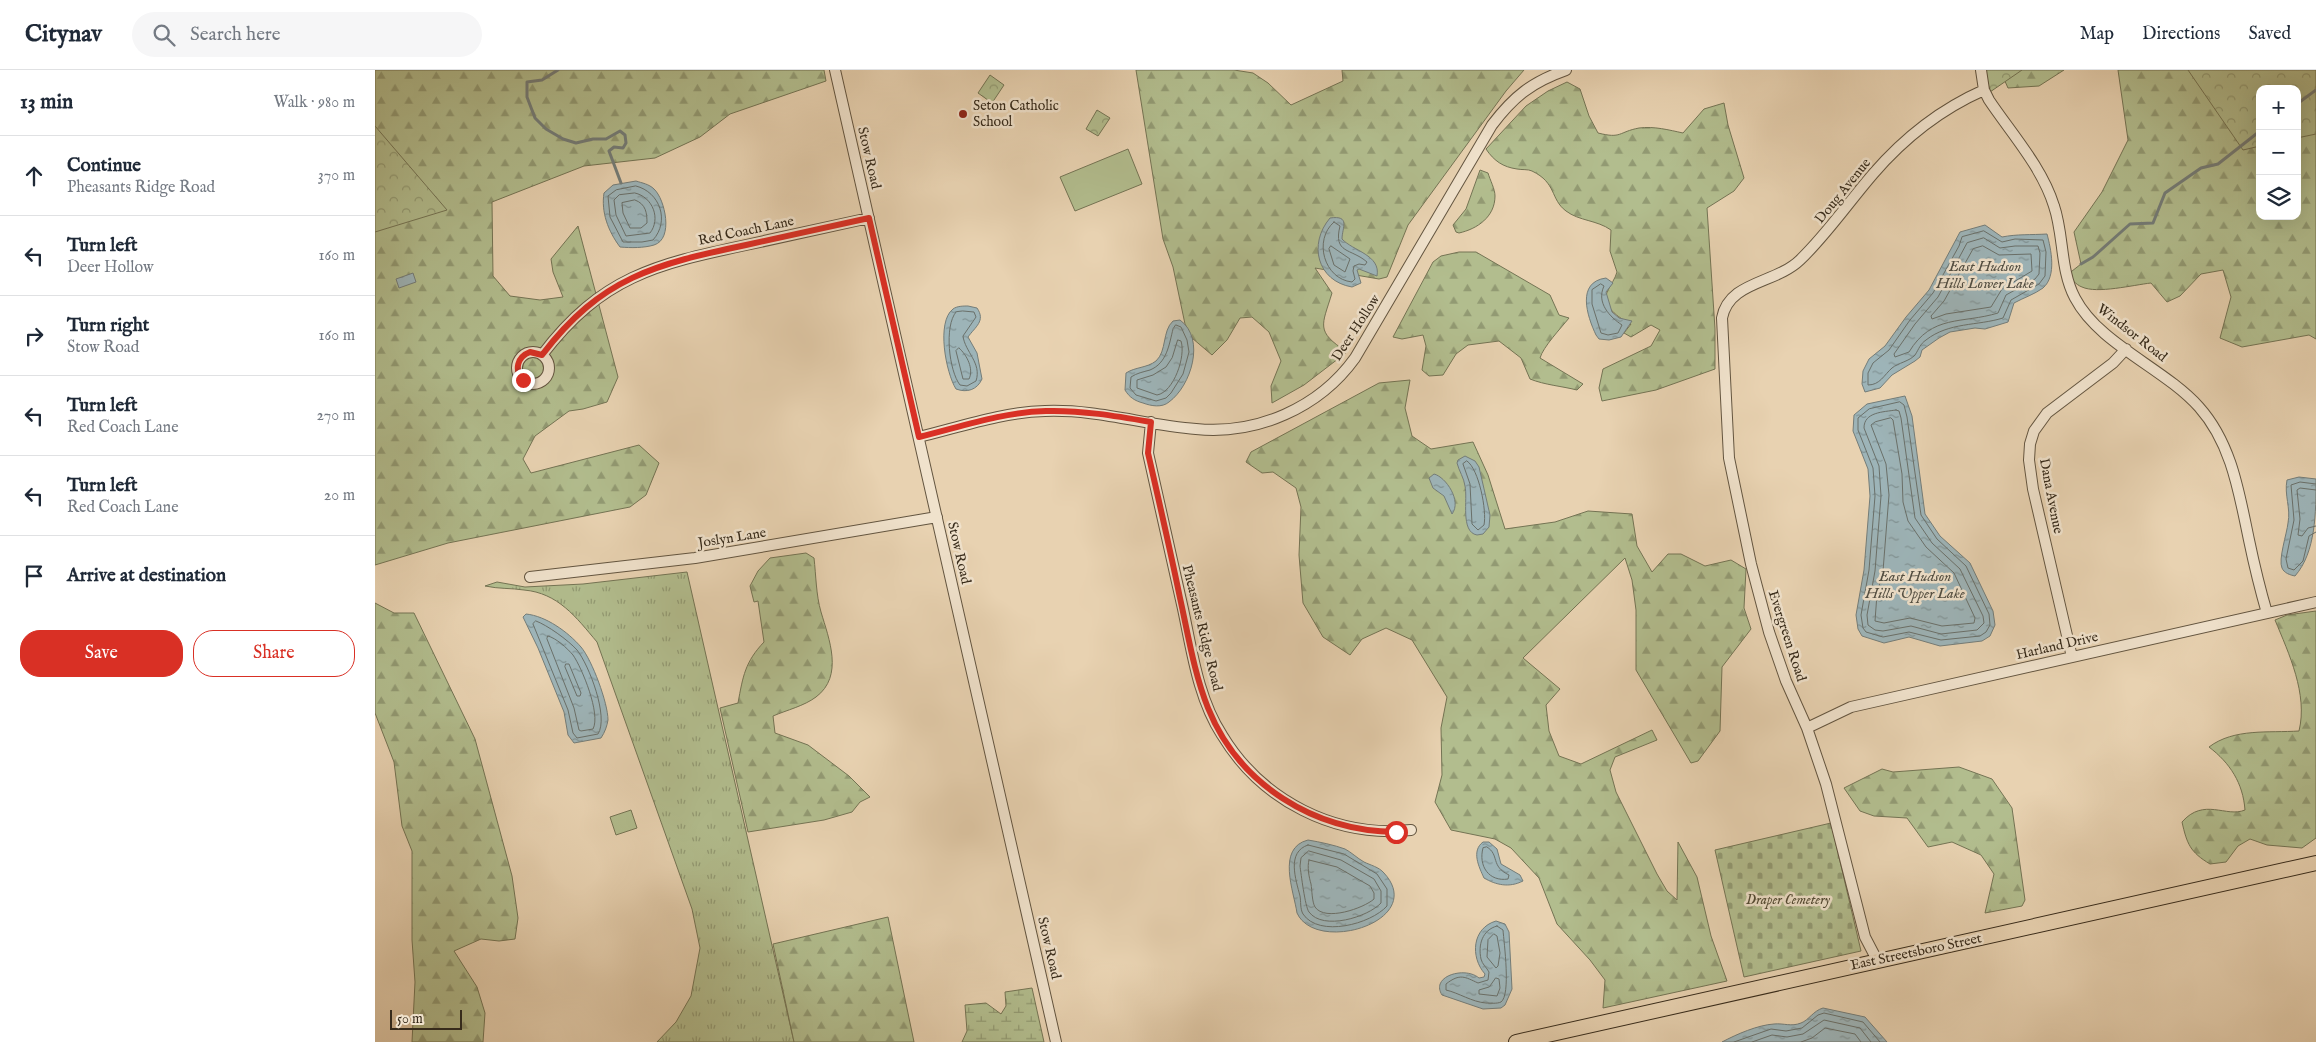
<!DOCTYPE html>
<meta charset="utf-8">
<style>
body{margin:0;font-family:"IM FELL English",serif;background:#f6f6f7;color:#1f2937}
.controls{position:absolute;right:15px;top:15px;display:grid;overflow:hidden;border-radius:10px;box-shadow:0 5px 20px #0002}
.controls button{width:45px;height:45px;display:grid;place-items:center;padding:0;border:0;border-bottom:1px solid #e0e1e3;background:#fff;color:#1f2937;font:25px sans-serif}
.scale{position:absolute;left:15px;bottom:12px;width:72px;box-sizing:border-box;padding-left:5px;border:2px solid #372b1b;border-top:0;font-size:14px;line-height:18px;white-space:nowrap;color:#372b1b;-webkit-text-stroke:4px #f0e2cc;paint-order:stroke}
.stop{position:absolute;width:15px;height:15px;margin:-11px;border:4px solid #d93025;border-radius:50%;background:#fff}
.stop.end{background:#d93025;border-color:#fff;box-shadow:0 1px 5px #0008}
.list{margin:0;padding:0;list-style:none}
h2{display:flex;justify-content:space-between;align-items:center;height:65px;margin:0;padding:0 20px;font-size:21px}
h2 small{font-size:16px;font-weight:400;color:#747a83}
.list li{display:grid;grid-template-columns:32px 1fr auto;gap:15px;align-items:center;box-sizing:border-box;height:80px;padding:0 20px;border-top:1px solid #e0e1e3}
.list b{display:block;font-size:19px;white-space:nowrap}
.list p{margin:0;font-size:16px;white-space:nowrap;color:#747a83}
.list em{font-size:16px;font-style:normal;color:#747a83}
.actions{display:flex;gap:10px;padding:15px 20px}
.actions a{flex:1;padding:11px 0;border:1px solid #d93025;border-radius:20px;text-align:center;font-size:18px;color:#d93025}
.actions .main{background:#d93025;color:#fff}
.icon{flex:none;width:28px;height:28px;fill:none;stroke:currentColor;stroke-width:2;stroke-linecap:round;stroke-linejoin:round}
.map{position:relative;flex:none;width:1941px;height:972px;overflow:hidden}
header{display:flex;align-items:center;gap:30px;box-sizing:border-box;height:70px;padding:0 25px;background:#fff;border-bottom:1px solid #e0e1e3}
header strong{font-size:24px}
nav{display:flex;gap:28px;margin-inline-start:auto;font-size:18px}
.search{width:350px;height:45px;background:#f6f6f7;display:flex;align-items:center;gap:12px;box-sizing:border-box;padding:0 18px;border-radius:28px;color:#747a83;font-size:19px}
main{display:flex}
aside{flex:1;background:#fff}
.map>svg:first-child{display:block}
.grass{fill:url(#grass-tufts);stroke:#747454}
.forest{fill:url(#forest-firs);stroke:#747454;fill-rule:evenodd}
.wetland{fill:url(#wetland-marsh);stroke:#747454}
.cemetery{fill:url(#cemetery-stones);stroke:#747454}
.park{fill:url(#park-crowns);stroke:#747454}
.garden{fill:#b2bd8e;stroke:#747454}
.water{fill:url(#water-ripples);stroke:#747d79}
.lines{fill:none;stroke-linecap:round;stroke-linejoin:round}
.shore{stroke:#6a706a;stroke-width:1}
.stream{stroke:#747d79;stroke-width:3}
.minor-casing{stroke:#635540;stroke-width:12}
.major-casing{stroke:#372b1b;stroke-width:16}
.minor{stroke:#f0e2cc;stroke-width:10}
.major{stroke:#e8d2b1;stroke-width:14}
.route{stroke:#d93025;stroke-width:6}
.poi-dot{fill:#8f2418;stroke:#f0e2cc;stroke-width:2}
.labels{text-anchor:middle;dominant-baseline:central;stroke-width:5;stroke-linejoin:round;paint-order:stroke}
.poi-label{font-size:14px;fill:#372b1b;stroke:#f0e2cc;text-anchor:start}
.street-label{font-size:14px;fill:#372b1b;stroke:#f0e2cc}
.park-label{font-size:14px;font-style:italic;fill:#504832;stroke:#f0e2cc}
.water-label{font-size:15px;font-style:italic;fill:#504d42;stroke:#f0e2cc}
</style>
<header>
<strong>Citynav</strong>
<div class="search"><svg class="icon" aria-label="search" viewBox="0 0 24 24"><circle cx="10" cy="10" r="6"/><path d="M15 15l6 6"/></svg>Search here</div>
<nav><a>Map</a><a>Directions</a><a>Saved</a></nav>
</header>
<main>
<aside>
<h2>13 min<small>Walk · 980 m</small></h2>
<ul class="list">
<li><svg class="icon" aria-label="ahead" viewBox="0 0 24 24"><path d="M12 20V5M6 11l6-6 6 6"/></svg><div><b>Continue</b><p>Pheasants Ridge Road</p></div><em>370 m</em></li>
<li><svg class="icon" aria-label="left" viewBox="0 0 24 24"><path d="M17 20v-9H6M10 6l-5 5 5 5"/></svg><div><b>Turn left</b><p>Deer Hollow</p></div><em>160 m</em></li>
<li><svg class="icon" aria-label="right" viewBox="0 0 24 24"><path d="M7 20v-9h11M14 6l5 5-5 5"/></svg><div><b>Turn right</b><p>Stow Road</p></div><em>160 m</em></li>
<li><svg class="icon" aria-label="left" viewBox="0 0 24 24"><path d="M17 20v-9H6M10 6l-5 5 5 5"/></svg><div><b>Turn left</b><p>Red Coach Lane</p></div><em>270 m</em></li>
<li><svg class="icon" aria-label="left" viewBox="0 0 24 24"><path d="M17 20v-9H6M10 6l-5 5 5 5"/></svg><div><b>Turn left</b><p>Red Coach Lane</p></div><em>20 m</em></li>
<li><svg class="icon" aria-label="arrive" viewBox="0 0 24 24"><path d="M6 21V4h12l-3 4 3 4H6"/></svg><div><b>Arrive at destination</b></div></li>
</ul>
<div class="actions"><a class="main">Save</a><a>Share</a></div>
</aside>
<div class="map">
<svg width="1941" height="972" viewBox="0 0 1941 972">
<defs>
<pattern id="grass-tufts" width="24" height="20" patternUnits="userSpaceOnUse" patternTransform="scale(1.25)"><rect width="24" height="20" fill="#b2bd8e"/><path d="M3 7l-1-3M5 7V3M7 7l1-3M15 17l-1-3M17 17v-4M19 17l1-3" fill="none" stroke="#929a73"/></pattern>
<pattern id="forest-firs" width="22" height="20" patternUnits="userSpaceOnUse" patternTransform="scale(1.25)"><rect width="22" height="20" fill="#b2bd8e"/><path d="M5 1l3.5 6h-7zM16 11l3.5 6h-7z" fill="#929a73"/></pattern>
<pattern id="wetland-marsh" width="20" height="14" patternUnits="userSpaceOnUse" patternTransform="scale(1.25)"><rect width="20" height="14" fill="#b2bd8e"/><path d="M1 5h8M5 5V1M11 12h8M15 12V8" fill="none" stroke="#929a73"/></pattern>
<pattern id="cemetery-stones" width="16" height="16" patternUnits="userSpaceOnUse" patternTransform="scale(1.25)"><rect width="16" height="16" fill="#b2bd8e"/><path d="M2 7V4a2 2 0 0 1 4 0v3zM10 15v-3a2 2 0 0 1 4 0v3z" fill="#929a73"/></pattern>
<pattern id="park-crowns" width="20" height="18" patternUnits="userSpaceOnUse" patternTransform="scale(1.25)"><rect width="20" height="18" fill="#b2bd8e"/><path d="M2 6a3 3 0 1 1 6 0M12 15a3 3 0 1 1 6 0" fill="none" stroke="#929a73"/></pattern>
<pattern id="water-ripples" width="26" height="14" patternUnits="userSpaceOnUse" patternTransform="scale(1.25)"><rect width="26" height="14" fill="#9db4b8"/><path d="M2 4q2-2 4 0t4 0M15 11q2-2 4 0t4 0" fill="none" stroke="#819395"/></pattern>
</defs>
<rect width="100%" height="100%" fill="#e8d2b1"/>
<filter id="stains"><feTurbulence type="fractalNoise" baseFrequency=".004" numOctaves="4"/><feColorMatrix values="0 0 0 0 .2 0 0 0 0 .09 0 0 0 0 .02 0 0 0 .5 -.17"/></filter>
<radialGradient id="worn" r=".72"><stop offset=".6" stop-color="#630" stop-opacity="0"/><stop offset="1" stop-color="#630" stop-opacity=".3"/></radialGradient>
<!-- grass -->
<path class="grass" d="M312 502 419 972H282L301 952 316 926 325 878 317 839 222 572C201 547 183 523 149 520 136 518 124 519 110 516L122 512 150 517 208 514Z"/>
<!-- forest -->
<path class="forest" d="M0 0H449L451 11 355 44 325 67 280 88 209 96 117 132 118 206 135 226 165 230 188 227 178 202 176 189 203 156 243 307 232 332 208 339 194 341 160 366 148 389 156 403 264 375 284 393 271 425 255 437 73 473 0 495Z
M761 0H859L878 3 893 13 916 35 968 11 967 0H1149L1131 21 1033 155 1012 207 1004 209 940 198 957 223C947 256 940 261 972 282L929 315 897 333 896 316 906 291 894 262 877 247 865 248 852 270 837 285 817 268 810 254 798 197 788 169Z
M1625 0H1689L1664 16 1633 18Z
M1743 0H1941V269L1934 265 1867 277 1845 268 1856 227 1848 200 1826 204 1805 226 1792 232 1776 213C1758 215 1722 224 1707 217 1701 215 1696 208 1692 205L1706 194 1699 162 1727 122 1753 70ZM1885 19H1922V146H1885Z
M1192 12 1205 19 1214 46 1223 63C1247 69 1243 62 1264 58 1279 56 1294 60 1308 63L1329 39 1349 33 1353 55 1369 108 1359 121 1332 138 1340 259V299L1281 320 1227 331 1224 318 1228 299 1276 276 1285 260 1276 255 1256 267 1249 263 1256 254C1244 248 1225 236 1233 220 1236 214 1240 209 1242 202L1235 181 1236 160C1222 150 1204 151 1191 141 1175 129 1182 113 1157 101 1153 99 1147 100 1142 99 1128 97 1119 91 1111 79L1151 36 1173 21Z
M1105 100 1113 103C1115 110 1120 119 1120 126 1120 147 1102 159 1084 163L1081 162 1078 155 1091 139Z
M1084 182H1101L1175 225 1184 245 1194 248C1186 258 1168 277 1165 288L1208 314 1202 320C1186 316 1170 315 1155 309L1146 288 1124 271 1093 275 1081 284 1068 305 1054 306 1047 300 1051 276 1048 265 1027 269 1018 267 1058 192 1066 186Z
M1035 310 1030 338 1037 366 1056 379 1098 372 1113 405 1130 459 1180 452 1213 441 1257 444 1262 476 1277 502 1293 484H1306L1330 496 1356 490 1371 499 1369 538 1376 559 1347 597 1345 661 1323 691 1316 693 1261 600V540L1257 510 1250 488 1148 588 1185 619 1171 635 1174 661 1184 686 1206 694 1277 660 1282 670 1240 687 1235 700 1241 722 1282 804 1292 821 1302 830 1303 772 1322 807 1336 866 1352 911 1228 938 1230 910 1215 890 1182 854 1164 808 1136 778 1120 769 1076 760 1060 732 1067 705 1066 658 1072 627 1037 570 1011 558 987 569 975 585 948 567 928 533 924 485 926 437 921 418 898 402 887 403 871 392 876 382 1004 313Z
M431 483 439 488C441 505 441 525 446 542 454 569 469 606 441 627 429 636 412 640 398 646L400 663 433 675 474 706 495 727 485 732 477 742 449 750 373 762 345 638 363 633C368 606 370 592 389 572L383 531 379 532 375 516 383 501 395 488Z
M0 533 19 543H39L100 669 137 806 143 848 140 869 124 871 106 869 79 881 102 917 110 943 108 972H37L40 912 37 870V781L27 756 19 692 0 643Z
M1941 541V768L1927 778 1892 775 1875 769 1863 776 1851 792 1835 794C1815 782 1812 774 1807 752 1829 727 1851 748 1870 740 1868 713 1855 693 1834 677 1859 658 1894 663 1924 661 1933 624 1914 584 1900 550L1912 545Z
M1584 697 1617 709 1637 738 1650 830 1647 836 1610 843 1619 804 1606 785 1577 772 1553 777 1532 748 1499 746 1485 741 1469 718 1507 699 1518 702Z
M513 847 539 972H419L398 874Z"/>
<!-- wetland -->
<path class="wetland" d="M657 918 669 972H587L592 961 590 935 611 933 626 944 631 936 630 922Z"/>
<!-- cemetery -->
<path class="cemetery" d="M1456 753 1486 881 1369 907 1340 780Z"/>
<!-- park -->
<path class="park" d="M1610 0H1647L1615 22Z
M1813 0H1941V64L1922 68V19H1885V76L1868 80Z
M615 5 629 15 617 33 603 23Z
M722 40 735 48 723 66 711 59Z
M0 56 72 140 0 162Z"/>
<!-- garden -->
<path class="garden" d="M753 79 767 114 700 141 685 107Z
M256 740 262 758 241 765 235 747Z"/>
<!-- water -->
<path class="water" d="M261 111C267 113 274 114 279 119 290 129 299 169 279 175 269 178 256 178 245 177 233 161 226 142 229 123L238 115Z
M955 148C976 145 967 158 967 169 978 181 1006 185 1002 206L984 199 982 200 986 213 977 217C942 211 933 174 955 148Z
M1610 155 1627 167C1642 164 1656 165 1672 164 1676 179 1682 206 1668 218 1660 224 1648 228 1639 233L1633 252 1610 259 1600 258 1575 262 1564 268 1547 280 1545 287 1540 291 1517 305 1505 318 1490 322 1487 314 1488 301 1494 289 1510 276 1531 247 1554 220 1585 162Z
M38 203 41 212 24 218 21 209Z
M1231 208 1238 213 1231 222 1237 242 1244 248 1257 251 1246 267 1234 270 1224 269 1221 265C1212 246 1201 212 1231 208Z
M593 236 602 238C611 251 600 257 593 267L602 283 607 309C602 320 592 323 581 319 571 303 561 252 578 239 582 236 588 236 593 236Z
M805 250C831 269 816 316 794 332 787 338 776 336 768 333 760 331 754 327 750 320L751 303C760 297 772 298 781 291 792 281 787 261 798 251Z
M1530 326 1537 346 1550 444 1565 466 1595 493 1618 541 1620 555 1615 566 1607 571 1565 576 1534 567 1509 573 1487 566 1483 559 1481 545 1489 500 1495 426 1493 399 1478 361 1479 345 1492 334Z
M1090 386 1100 391 1104 397 1115 445 1114 457 1108 464 1102 465C1085 462 1093 429 1090 416 1089 408 1084 401 1082 393L1083 390Z
M1059 404C1071 407 1087 431 1077 444L1069 426 1058 418 1054 408Z
M1924 407 1941 409C1941 442 1941 482 1920 506 1915 505 1909 503 1907 498 1903 490 1912 463 1913 453 1916 438 1909 425 1912 410Z
M151 544C171 546 193 562 206 577 217 590 233 633 233 650 232 656 230 662 226 668L199 673 193 665 189 642 163 578 148 547Z
M933 770C945 772 959 775 970 779 976 782 982 788 989 792 995 795 1004 797 1009 803 1053 851 941 885 922 843 919 822 901 778 933 770Z
M1108 772H1114L1122 779 1126 794 1145 805 1148 811C1134 818 1121 815 1109 808 1104 797 1096 781 1108 772Z
M1121 851 1130 854 1134 862 1137 919 1130 935 1126 938 1108 939 1067 925C1055 906 1090 896 1104 908L1109 907 1110 904C1095 887 1097 858 1121 851Z
M1448 938 1490 947 1512 972H1347C1362 964 1383 955 1399 954 1409 953 1416 957 1426 953 1434 950 1438 941 1448 938Z"/>
<g class="lines">
<!-- shore -->
<path class="shore" d="M261 116C285 122 295 151 278 170L267 172H248L235 147 233 126 241 120Z
M260 123C278 127 286 149 275 163L251 166 241 145 239 130 244 125Z
M260 130C271 134 272 143 272 153L266 158H255L248 143 247 133Z
M959 152 965 156C958 184 976 178 992 192L990 195 984 194 979 196 978 201 980 209 977 212C949 209 938 170 959 152Z
M1609 161 1627 172 1640 169 1668 170 1671 182 1670 206 1664 214 1636 230 1628 248C1602 256 1574 252 1551 270 1545 274 1544 279 1540 285 1535 291 1523 293 1517 298 1509 305 1505 315 1493 315V303L1498 293 1514 280 1535 250 1558 223 1584 176 1587 167Z
M1609 168 1625 178 1640 176H1663L1665 183 1664 204 1660 209 1631 225 1623 243C1587 254 1557 244 1534 282L1520 287 1519 284 1540 254 1563 227 1592 173Z
M956 176 975 189 970 202 959 195 954 179Z
M1608 176 1624 185 1656 184 1657 201 1627 219 1616 237 1571 244 1557 249 1556 246 1569 231 1598 179Z
M1226 214 1229 216C1221 233 1235 247 1247 255L1243 263 1233 265 1226 263 1217 234V220Z
M588 241 599 242 601 247 588 266C590 282 607 293 601 311L592 316 585 315C574 301 569 256 581 242Z
M801 255 806 257 812 270 814 282 808 304 796 323 791 328 781 331 761 325 755 318 756 307C762 303 768 302 775 300 792 293 794 275 798 259Z
M803 270 806 271C811 286 799 322 782 325L762 318V310L778 305 791 297 797 288Z
M584 278C592 285 599 299 594 309H588L581 281Z
M1525 332 1529 335 1532 347 1546 445 1562 469 1591 496 1614 544 1615 555 1611 562 1605 566 1566 570 1534 562 1508 567 1491 562 1488 558 1486 545 1494 500 1500 426 1498 398 1483 360V348L1494 339Z
M1521 340 1524 341 1526 348 1540 448 1557 473 1585 499 1608 546 1609 553 1602 560 1566 564 1536 556 1508 561 1500 560 1493 555 1492 545 1500 501 1506 426 1504 396 1489 358C1489 342 1508 342 1521 340Z
M1516 348 1518 350 1527 404 1528 432 1533 451 1551 477 1579 503 1600 548 1599 553 1567 556 1535 548 1509 553 1500 551 1502 524 1508 501 1514 425 1511 394 1496 355 1500 352Z
M1092 391C1104 399 1112 441 1109 455L1103 460 1097 454 1095 414 1088 394Z
M1941 414 1925 412 1916 415 1919 450 1911 489 1913 498 1919 500 1928 491 1934 466 1941 462
M1941 420 1925 418 1922 420 1925 449 1923 465 1927 466 1933 458 1941 456
M161 551C172 555 193 570 202 580 214 595 234 647 223 664L202 668 198 663 193 640 158 554Z
M173 566C181 568 192 578 198 585 207 598 226 644 218 659L206 661 204 660 199 638 172 569Z
M191 594H194L206 623 205 626H202L190 597Z
M933 775 969 784 1002 804 1012 819V836C996 854 944 868 928 844 925 839 926 831 925 826 921 810 911 782 933 775Z
M1112 777C1125 785 1115 796 1134 805L1133 809C1114 812 1103 796 1108 778Z
M934 781 966 790 999 809 1006 821V833C993 847 948 861 934 842 930 837 926 803 925 796L926 788Z
M934 790 962 797 995 816 999 823V829C989 838 950 852 940 837 937 832 937 820 936 814 934 807 932 797 934 790Z
M1122 856 1128 860C1129 873 1136 925 1126 932 1122 934 1114 933 1111 933 1097 932 1084 923 1071 920V914C1085 903 1090 907 1103 913L1113 910 1114 902C1112 898 1107 894 1106 889 1103 875 1107 860 1122 856Z
M1119 864 1122 866 1125 883 1123 896 1121 898 1112 887 1113 870Z
M1121 908 1124 909 1125 918 1122 926 1104 924V920L1114 917Z
M1359 972 1396 959 1411 961 1427 958 1443 945 1449 943 1488 952 1505 972
M1377 972 1397 965 1412 967 1428 964 1449 950 1485 958 1496 972
M1426 972 1437 968 1450 958 1480 964 1486 972"/>
<!-- stream -->
<path class="stream" d="M183 0 167 10 152 12V27L160 48 171 59 188 69 201 73 218 69H231L245 61 250 65 251 73 248 78 239 77 234 81 246 113
M1922 34 1941 20
M1706 194 1718 187 1755 154 1778 153 1790 123 1826 98 1843 94 1885 61"/>
<!-- minor casing -->
<g class="minor-casing">
<path id="minor" d="M460 0 681 972
M1606 0 1609 20 1614 30C1636 63 1667 97 1679 136 1689 165 1685 200 1700 228 1724 274 1789 298 1824 337 1857 374 1864 423 1874 470 1879 494 1885 519 1892 543
M142 298a16 16 0 1 1 32 0a16 16 0 1 1-32 0Z
M167 285C226 207 281 194 371 175 412 166 453 157 494 148
M776 352 773 383C785 435 796 487 808 539 817 581 823 628 847 665 887 731 960 768 1036 760
M544 367C585 357 628 342 670 341 722 339 770 355 821 359 882 365 944 338 980 288L1117 55C1139 26 1157 12 1191 0
M155 507 320 488 562 447
M1697 587 1658 419 1654 390 1655 374 1659 361 1672 343 1738 293 1751 279
M1432 658 1476 637 1941 532
M1502 890 1490 867 1451 714 1432 658 1411 611 1394 562 1376 494 1354 388 1347 248C1354 211 1400 214 1425 190 1452 164 1473 133 1498 104 1529 68 1566 39 1609 20"/>
</g>
<!-- major casing -->
<g class="major-casing">
<path id="major" d="M1141 972 1941 793"/>
</g>
<!-- minor -->
<use href="#minor" class="minor"/>
<!-- major -->
<use href="#major" class="major"/>
</g>
<g class="lines">
<!-- route -->
<path class="route" d="M148 310C139 300 142 287 155 282L167 285C226 207 281 194 371 175 412 166 453 157 494 148L544 367C585 357 628 342 671 341 706 340 741 346 776 352L773 383C784 431 795 479 805 528 813 564 819 603 833 638 864 715 939 761 1021 762"/>
</g>
<!-- markers -->
<circle class="poi-dot" cx="588" cy="44" r="5"/>
<g class="labels">
<!-- poi labels -->
<g class="poi-label">
<text x="598" y="36">Seton Catholic<tspan x="598" dy="16">School</tspan></text>
</g>
<!-- street labels -->
<g class="street-label">
<text transform="translate(494 88) rotate(77)">Stow Road</text>
<text transform="translate(1468 121) rotate(-51)">Doug Avenue</text>
<text transform="translate(371 161) rotate(-12)">Red Coach Lane</text>
<text transform="translate(981 258) rotate(-57)">Deer Hollow</text>
<text transform="translate(1757 263) rotate(38)">Windsor Road</text>
<text transform="translate(1676 426) rotate(79)">Dana Avenue</text>
<text transform="translate(357 468) rotate(-9)">Joslyn Lane</text>
<text transform="translate(584 483) rotate(77)">Stow Road</text>
<text transform="translate(827 558) rotate(76)">Pheasants Ridge Road</text>
<text transform="translate(1412 566) rotate(72)">Evergreen Road</text>
<text transform="translate(1682 576) rotate(-13)">Harland Drive</text>
<text transform="translate(674 878) rotate(77)">Stow Road</text>
<text transform="translate(1541 882) rotate(-12)">East Streetsboro Street</text>
</g>
<!-- park labels -->
<g class="park-label">
<text x="1413" y="830">Draper Cemetery</text>
</g>
<!-- water labels -->
<g class="water-label">
<text x="1610" y="196">East Hudson<tspan x="1610" dy="17">Hills Lower Lake</tspan></text>
<text x="1540" y="506">East Hudson<tspan x="1540" dy="17">Hills Upper Lake</tspan></text>
</g>
</g>
<rect width="100%" height="100%" filter="url(#stains)"/>
<rect width="100%" height="100%" fill="url(#worn)"/>
</svg>
<div class="controls">
<button>+</button>
<button>−</button>
<button><svg class="icon" aria-label="layers" viewBox="0 0 24 24"><path d="M12 4l9 5-9 5-9-5zM3 14l9 5 9-5"/></svg></button>
</div>
<div class="scale">50 m</div>
<div class="stop" style="left:1021px;top:762px"></div>
<div class="stop end" style="left:148px;top:310px"></div>
</div>
</main>
